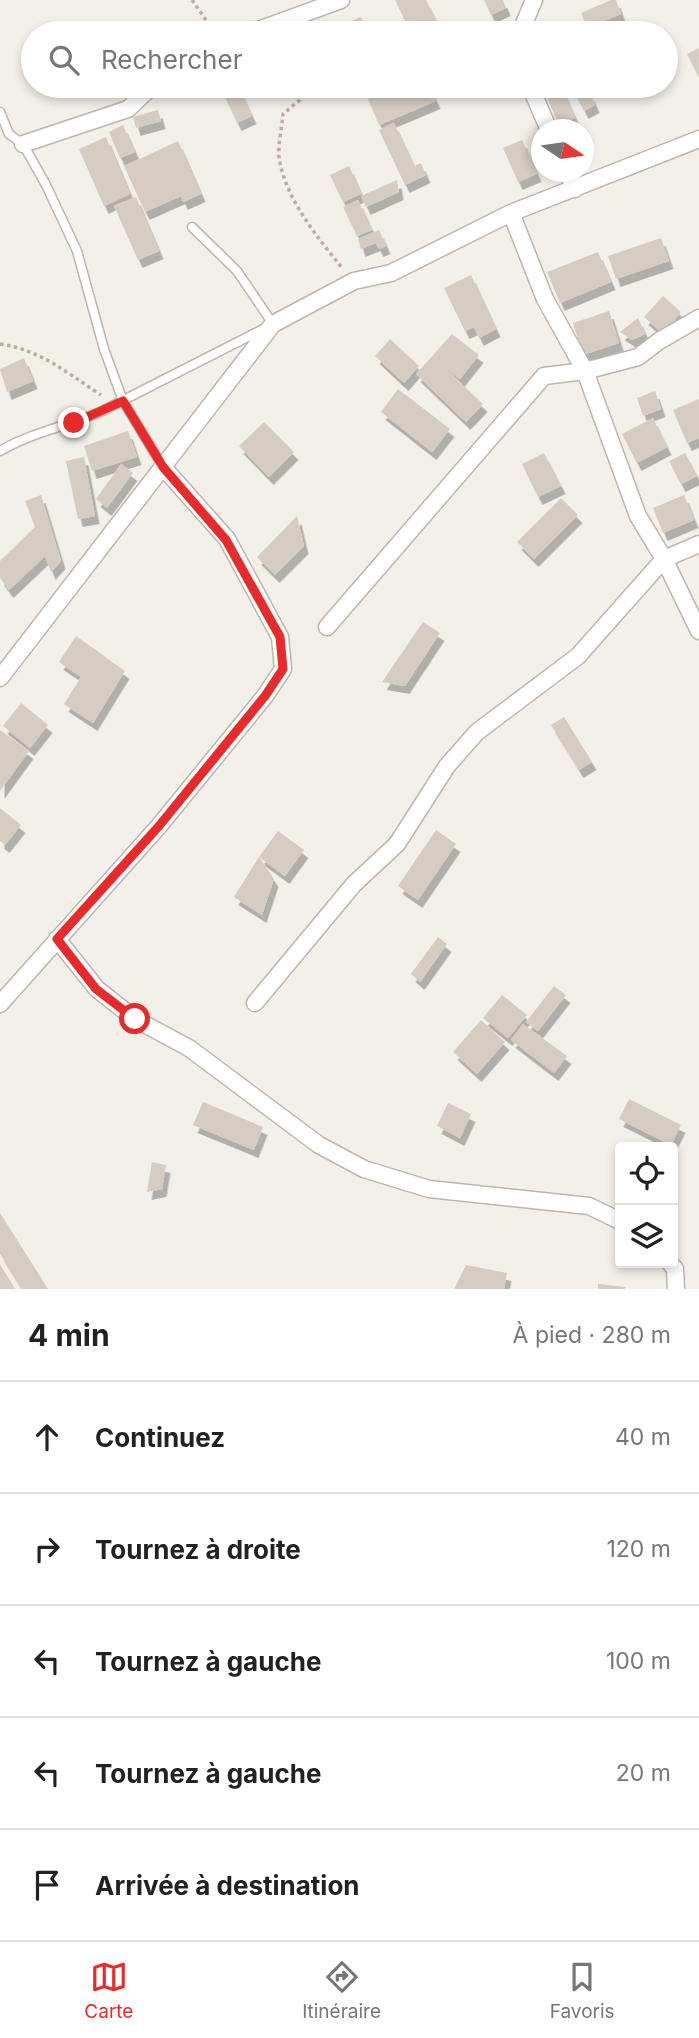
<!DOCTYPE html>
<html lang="fr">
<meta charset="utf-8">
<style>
body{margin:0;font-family:Inter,sans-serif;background:#f2f2f2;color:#222}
.controls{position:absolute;right:21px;bottom:21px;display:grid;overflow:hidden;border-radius:7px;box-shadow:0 4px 10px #0003}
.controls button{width:63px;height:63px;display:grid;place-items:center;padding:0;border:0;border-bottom:2px solid #e0e0e0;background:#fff;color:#222;font:35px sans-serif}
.compass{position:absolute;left:531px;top:119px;width:63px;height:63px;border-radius:50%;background:#fff;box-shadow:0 4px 10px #0003;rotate:103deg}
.stop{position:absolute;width:21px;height:21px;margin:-16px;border:5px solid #e92a2b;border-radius:50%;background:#fff}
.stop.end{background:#e92a2b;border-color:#fff;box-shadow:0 2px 7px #0008}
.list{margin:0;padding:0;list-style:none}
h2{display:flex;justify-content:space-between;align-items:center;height:91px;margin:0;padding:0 28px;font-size:30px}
h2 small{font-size:23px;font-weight:400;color:#767676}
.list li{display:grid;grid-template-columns:46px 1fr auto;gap:21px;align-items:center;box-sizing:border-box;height:112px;padding:0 28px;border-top:2px solid #e0e0e0}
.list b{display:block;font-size:26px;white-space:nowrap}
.list em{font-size:23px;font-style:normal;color:#767676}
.icon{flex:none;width:38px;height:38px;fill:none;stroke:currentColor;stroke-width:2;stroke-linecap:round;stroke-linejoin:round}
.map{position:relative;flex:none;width:699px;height:1289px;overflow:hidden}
.search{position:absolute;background:#fff;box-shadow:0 4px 10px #0003;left:21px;right:21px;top:21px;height:77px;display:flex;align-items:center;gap:18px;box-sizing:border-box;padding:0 24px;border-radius:38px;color:#767676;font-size:26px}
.sheet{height:651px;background:#fff}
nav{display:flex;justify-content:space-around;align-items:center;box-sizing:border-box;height:98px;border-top:2px solid #e0e0e0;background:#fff;font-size:19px;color:#767676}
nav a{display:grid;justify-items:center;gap:4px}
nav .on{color:#e92a2b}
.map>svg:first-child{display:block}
.building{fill:#d7ccc2;filter:url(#shadow)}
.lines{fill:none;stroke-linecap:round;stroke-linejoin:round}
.lane-casing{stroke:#beb5ac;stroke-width:11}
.street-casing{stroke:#beb5ac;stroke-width:19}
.path{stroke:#bfae9f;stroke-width:3.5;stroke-dasharray:3.5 3.5;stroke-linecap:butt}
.lane{stroke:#fff;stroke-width:8}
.street{stroke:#fff;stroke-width:16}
.route{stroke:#e92a2b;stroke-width:9}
</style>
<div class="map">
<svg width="699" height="1289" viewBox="0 0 699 1289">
<defs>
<filter id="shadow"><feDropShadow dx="4.5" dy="8" stdDeviation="0" flood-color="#0004"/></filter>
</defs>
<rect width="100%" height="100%" fill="#f3efe9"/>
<!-- building -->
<path class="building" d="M395 0H426L442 33H411Z
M484 0H503L506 8 491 15Z
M611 0H616L621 14 587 28 581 13Z
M361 17 368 33H338L335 28Z
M618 21 623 33H589Z
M699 48V78L687 54Z
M220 86H238L252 116 237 123Z
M399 86H412L414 91 429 86 436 101 379 125 368 99Z
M542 86H561L575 118 559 125Z
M571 86H586L588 91 576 96Z
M590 93 595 105 584 111 578 99Z
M158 110 161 121 136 128 133 117Z
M394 123 414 166 421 163 426 175 405 185 379 130Z
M123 125 135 152 120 158 109 132Z
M106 137 130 194 104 206 79 149Z
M522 140 537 174 518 182 503 148Z
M178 141 201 194 183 202 181 196 145 212 124 166Z
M349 166 361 194 343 202 330 175Z
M397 180 399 192 366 207 361 196Z
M136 197 159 251 138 260 114 206Z
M358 200 372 230 357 236 343 207Z
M379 230 386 246 379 249 376 243 361 249 358 239Z
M661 238 669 261 616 279 608 256Z
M598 252 611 282 560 303 547 272Z
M471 275 496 329 479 338 474 327 465 331 444 288Z
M663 296 681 312 663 334 644 317Z
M609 311 619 343 583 355 573 323Z
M638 318 645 334 632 340 620 332Z
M452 334 479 355 460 379 442 365 483 404 466 422 416 374Z
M390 339 419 366 404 383 375 356Z
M24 358 33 381 7 392 0 369Z
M398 389 450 429 432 452 381 412Z
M655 391 661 409 643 416 637 398Z
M699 399V438L687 443 673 410Z
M653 418 667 447 637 463 622 434Z
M264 422 294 452 269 477 239 446Z
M128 431 137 457 92 471 84 446Z
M544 453 561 486 538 497 522 464Z
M685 453 697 476 681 484 669 461Z
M84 457 95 516 78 519 66 461Z
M121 464 133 473 107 508 96 499Z
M41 495 61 561 51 572 45 556 9 590 0 578V561L35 527 25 501Z
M684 495 694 520 663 533 653 508Z
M561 498 578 515 534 559 517 542Z
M297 516 304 546 275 575 257 557Z
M423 622 440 633 405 686 382 682Z
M76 636 125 671 93 723 64 704 81 677 59 662Z
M21 703 48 725 30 748 3 726Z
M564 717 592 762 579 770 551 725Z
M0 730 29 751 0 791Z
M0 808 21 825 5 845 0 841Z
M436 830 456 844 418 900 398 886Z
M278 831 304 850 285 876 259 857Z
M259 857 274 879 262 915 234 897Z
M438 937 447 944 420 982 411 974Z
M554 986 566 995 538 1031 526 1022Z
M502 995 527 1015 508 1038 483 1018Z
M481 1020 505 1042 477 1074 453 1052Z
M523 1024 567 1056 554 1073 511 1040Z
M629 1099 681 1125 671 1145 619 1119Z
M203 1102 263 1127 254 1150 193 1125Z
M448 1103 471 1114 460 1138 437 1126Z
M152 1162 166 1165 162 1189 147 1192Z
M0 1213 48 1289H22L0 1254Z
M0 1264 15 1289H0Z
M466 1265 507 1273 504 1289H454Z
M598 1284 625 1287V1289H598Z"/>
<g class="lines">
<!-- lane casing -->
<g class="lane-casing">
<path id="lane" d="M0 112 9 134 23 144 46 185 77 251 104 349 123 401 163 467
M0 451C32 432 69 426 102 411L273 324 237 271 192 227"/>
</g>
<!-- street casing -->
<g class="street-casing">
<path id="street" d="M250 33 341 0
M520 33 534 0
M530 86 549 130
M23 144 128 109 152 86
M567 172 575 189
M511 213 545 299 585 371 638 357 659 341 699 318
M327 627 544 376 585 371 638 516 664 559 699 631
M0 678 273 324 354 281 391 273 511 213 699 139
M57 939 97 989 135 1019 189 1048 319 1145 364 1169 429 1189 589 1206 620 1221
M255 1003 354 884 397 844 447 766 477 732 578 656 664 559 699 544
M0 1004 159 826 265 696 283 669 280 637 227 539 163 467
M670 1263 675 1269 676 1289"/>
</g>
<!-- path -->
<path class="path" d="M192 0 215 33
M301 86 300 100 283 114C282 127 278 144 279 157 285 199 318 238 343 269
M0 344C41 350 67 373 101 395"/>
<!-- lane -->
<use href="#lane" class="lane"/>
<!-- street -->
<use href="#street" class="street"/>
</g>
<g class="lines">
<!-- route -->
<path class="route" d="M74 423 123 401 163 467 226 540 280 637 283 669 265 696 159 826 57 939 96 989 135 1019"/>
</g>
</svg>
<div class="controls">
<button><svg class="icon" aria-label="locate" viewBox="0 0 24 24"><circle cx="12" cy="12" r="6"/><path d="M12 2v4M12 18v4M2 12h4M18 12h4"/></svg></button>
<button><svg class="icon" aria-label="layers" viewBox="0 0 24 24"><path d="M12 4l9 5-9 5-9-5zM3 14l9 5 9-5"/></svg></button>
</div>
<svg class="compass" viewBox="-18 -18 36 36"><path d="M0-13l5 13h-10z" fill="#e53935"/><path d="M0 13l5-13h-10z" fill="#767676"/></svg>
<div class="stop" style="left:135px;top:1019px"></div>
<div class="stop end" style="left:74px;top:423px"></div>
<div class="search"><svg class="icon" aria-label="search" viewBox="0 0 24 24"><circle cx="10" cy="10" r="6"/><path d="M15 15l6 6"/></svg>Rechercher</div>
</div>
<section class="sheet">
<h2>4 min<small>À pied · 280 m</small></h2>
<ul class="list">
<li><svg class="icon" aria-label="ahead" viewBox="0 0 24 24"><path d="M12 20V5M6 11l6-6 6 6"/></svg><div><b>Continuez</b></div><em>40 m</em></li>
<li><svg class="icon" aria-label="right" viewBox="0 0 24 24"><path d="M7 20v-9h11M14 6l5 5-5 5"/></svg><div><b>Tournez à droite</b></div><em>120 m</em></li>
<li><svg class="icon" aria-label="left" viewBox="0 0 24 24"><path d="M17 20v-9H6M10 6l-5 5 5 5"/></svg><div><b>Tournez à gauche</b></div><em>100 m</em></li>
<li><svg class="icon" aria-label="left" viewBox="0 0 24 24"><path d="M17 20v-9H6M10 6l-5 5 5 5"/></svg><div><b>Tournez à gauche</b></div><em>20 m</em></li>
<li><svg class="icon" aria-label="arrive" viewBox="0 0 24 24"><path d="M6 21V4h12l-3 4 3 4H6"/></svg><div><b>Arrivée à destination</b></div></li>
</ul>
</section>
<nav>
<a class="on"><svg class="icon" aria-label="map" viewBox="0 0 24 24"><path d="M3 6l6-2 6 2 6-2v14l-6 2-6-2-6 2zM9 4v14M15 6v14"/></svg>Carte</a>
<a><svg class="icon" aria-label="directions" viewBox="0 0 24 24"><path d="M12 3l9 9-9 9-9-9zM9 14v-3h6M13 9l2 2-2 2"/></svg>Itinéraire</a>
<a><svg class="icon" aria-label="saved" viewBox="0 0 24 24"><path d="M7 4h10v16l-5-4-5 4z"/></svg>Favoris</a>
</nav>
